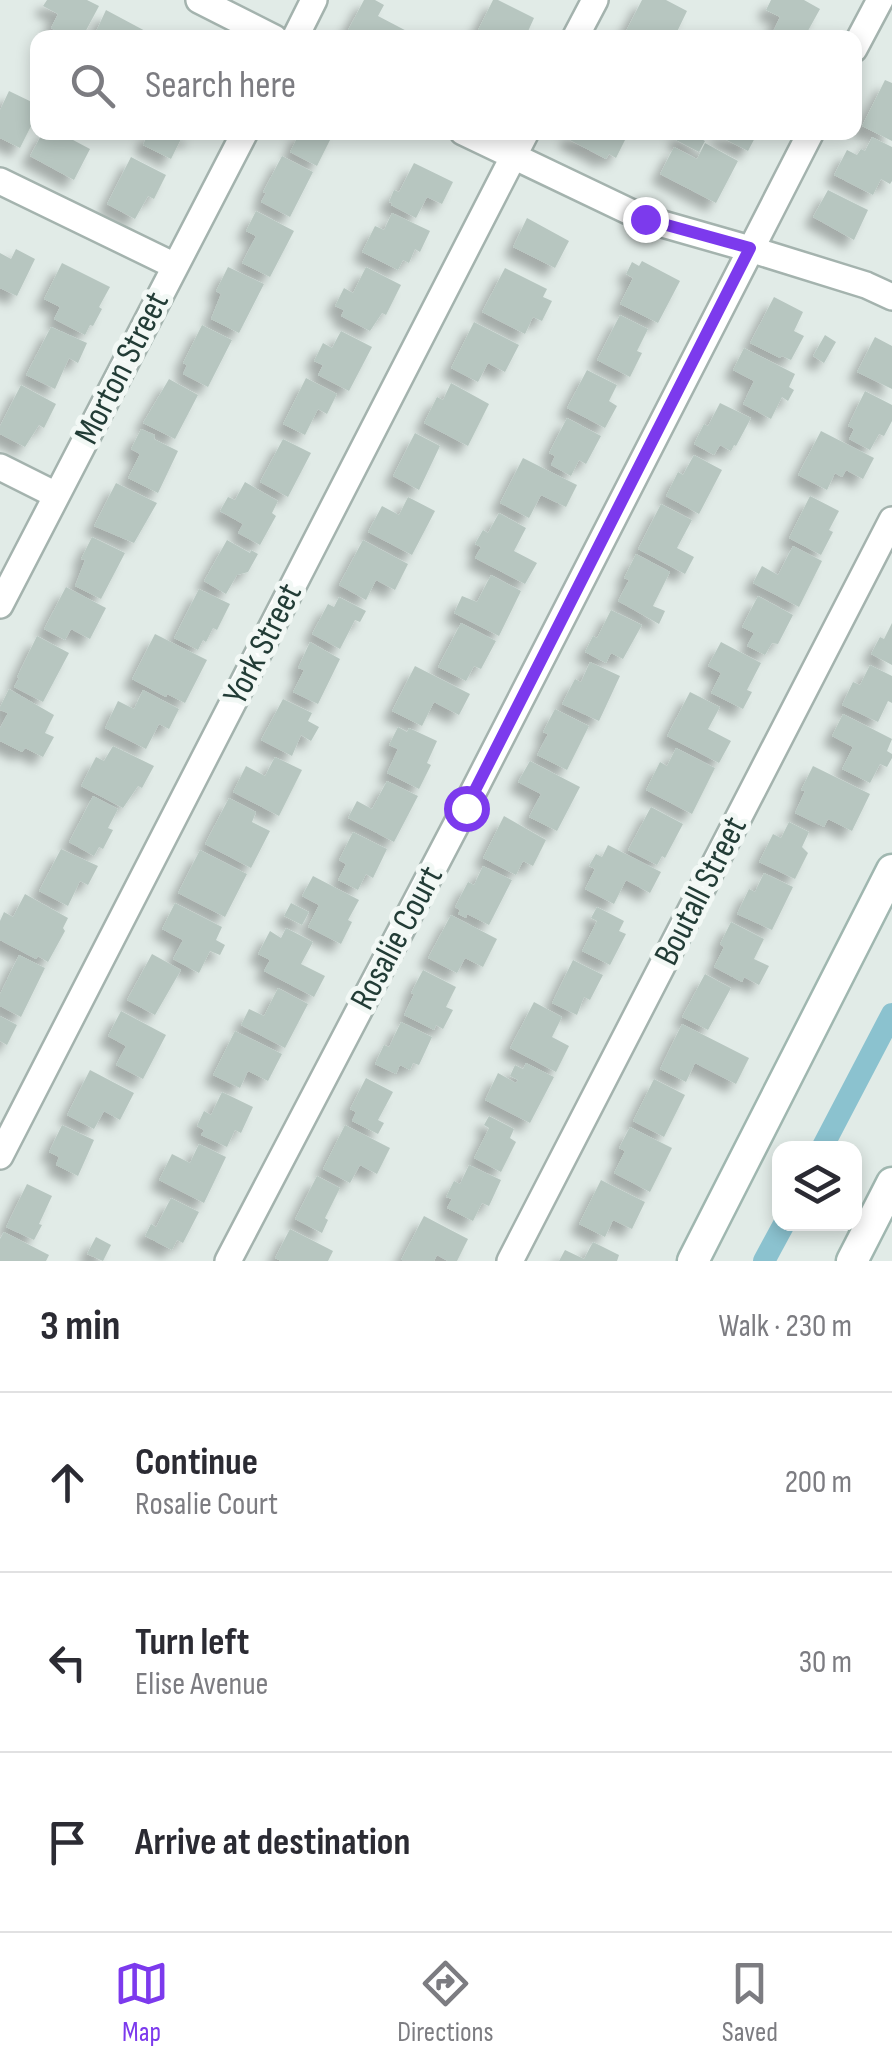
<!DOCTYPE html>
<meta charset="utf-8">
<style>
body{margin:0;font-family:"Sofia Sans Condensed",sans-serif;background:#f7f7f7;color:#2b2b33}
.controls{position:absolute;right:30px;bottom:30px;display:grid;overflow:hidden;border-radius:20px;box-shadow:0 5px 15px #0003}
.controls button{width:90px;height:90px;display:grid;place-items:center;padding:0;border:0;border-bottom:2px solid #e1e1e2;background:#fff;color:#2b2b33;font:50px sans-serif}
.stop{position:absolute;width:30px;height:30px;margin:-22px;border:8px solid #7c3aed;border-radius:50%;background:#fff}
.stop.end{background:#7c3aed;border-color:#fff;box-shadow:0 2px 10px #0008}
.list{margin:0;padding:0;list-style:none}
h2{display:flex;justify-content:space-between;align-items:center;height:130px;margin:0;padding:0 40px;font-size:42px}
h2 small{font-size:32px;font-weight:400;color:#7c7c81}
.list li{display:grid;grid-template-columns:65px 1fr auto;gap:30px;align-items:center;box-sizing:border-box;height:180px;padding:0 40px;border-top:2px solid #e1e1e2}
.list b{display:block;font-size:38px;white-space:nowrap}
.list p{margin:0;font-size:32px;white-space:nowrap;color:#7c7c81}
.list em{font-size:32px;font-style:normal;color:#7c7c81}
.icon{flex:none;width:55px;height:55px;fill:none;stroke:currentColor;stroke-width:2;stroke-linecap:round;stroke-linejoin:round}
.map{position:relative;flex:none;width:892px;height:1261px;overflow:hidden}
.search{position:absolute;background:#fff;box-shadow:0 5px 15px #0003;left:30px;right:30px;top:30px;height:110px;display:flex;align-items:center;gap:25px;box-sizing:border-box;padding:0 35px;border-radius:20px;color:#7c7c81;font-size:38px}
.sheet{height:670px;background:#fff}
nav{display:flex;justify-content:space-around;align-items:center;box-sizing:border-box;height:140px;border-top:2px solid #e1e1e2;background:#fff;font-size:28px;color:#7c7c81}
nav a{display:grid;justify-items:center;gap:5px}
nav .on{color:#7c3aed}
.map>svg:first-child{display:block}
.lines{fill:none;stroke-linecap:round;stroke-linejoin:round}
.canal{stroke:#8bc2cf;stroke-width:22}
.building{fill:#b7c6c0;filter:url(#shadow)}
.minor-casing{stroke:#a4b3ae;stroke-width:30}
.secondary-casing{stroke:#a0b7b0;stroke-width:35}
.minor{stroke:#fff;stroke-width:25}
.secondary{stroke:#fff;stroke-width:30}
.route{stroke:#7c3aed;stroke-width:12}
.labels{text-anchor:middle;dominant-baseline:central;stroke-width:10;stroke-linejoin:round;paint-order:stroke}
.street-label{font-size:35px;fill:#223c36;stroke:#f2f8f5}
</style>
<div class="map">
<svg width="892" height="1261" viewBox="0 0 892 1261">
<defs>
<filter id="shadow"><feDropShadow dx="-9" dy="9" stdDeviation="5" flood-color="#0004"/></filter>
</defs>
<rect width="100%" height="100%" fill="#e1ebe7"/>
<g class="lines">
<!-- canal -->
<path class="canal" d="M822 1148 892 1014
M764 1261 784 1224"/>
</g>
<!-- building -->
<path class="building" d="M47 0H87L99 6 82 38H69L51 28 58 14 43 6Z
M364 0H375L384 5 378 16 420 38H357L347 32Z
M493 0H498L534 18 525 38H470L474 30 477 32Z
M642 0H666L687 11 674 38 660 31 657 38H637L626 31Z
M771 0H804L820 9 804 38H778L772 34 780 17 766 10Z
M106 10 149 33 147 38H93Z
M885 80 892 83V141L862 126Z
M9 91 38 105V112L20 148 0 138V110Z
M43 132H58L90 149 74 180 30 156Z
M149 132H195L191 140 183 135 171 159 143 145Z
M300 132H334L317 166 290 152Z
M571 132H629L616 158 609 154 606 159 568 139Z
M680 132H689L705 141 699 152 676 140Z
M721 132H758L748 151 719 136Z
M872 137 892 147V181L890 184 881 179 873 195 834 175 847 150 857 155 861 149 865 151Z
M705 143 738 161 716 203 660 174 674 147 697 159Z
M282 156 313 172 290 217 261 202 266 193 263 192Z
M131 157 166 175 154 199 148 196 135 219 107 204Z
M414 163 453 182 442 204 427 197 416 218 391 205 392 203 389 202 394 190 399 192Z
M828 190 868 210 854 240 813 217Z
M256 211 294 231 270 277 242 263 256 236 246 231Z
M392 213 430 231 420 252 415 249 409 263 403 260 398 270 362 252 375 226 384 230Z
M527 218 569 241 555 268 513 247Z
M16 249 35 259 17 296 0 288V253L11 259Z
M642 261 680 281 658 323 620 304 633 278 626 274 632 262 639 266Z
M62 263 110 287 99 307 102 309 93 326 90 325 85 335 54 319 60 307 44 299Z
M228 267 264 284 239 333 211 319 221 294 216 291Z
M366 267 401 285 386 315 382 313 370 331 341 316 344 310 335 306 344 288 353 293Z
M505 268 547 289 543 297 552 301 542 321 533 317 525 334 482 312Z
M774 297 803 312 794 331 804 336 791 360 782 356 780 358 750 343Z
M620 315 648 329 637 351 642 353 630 377 597 360Z
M474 322 519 345 505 372 488 363 478 382 451 368Z
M202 325 232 340 208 387 183 374 187 365 183 363Z
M51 327 87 343 78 363 69 358 55 389 26 375Z
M341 331 372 347 349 391 318 375 323 365 314 361 323 343 332 348Z
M825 335 836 342 824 363 813 356Z
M875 337 892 346V389L857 372Z
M744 348 795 374 789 387 794 390 788 401 782 397 771 419 743 404 754 381 733 370Z
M587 370 617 385 609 401 617 406 605 428 567 408Z
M306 378 337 394 327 414 318 409 305 435 283 424Z
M169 379 198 395 175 439 143 423Z
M451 383 489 404 468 446 424 423 437 397 443 400Z
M21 385 56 404 44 428 39 425 25 447 0 434V426Z
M865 391 892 405V421L884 436 879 434 870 450 849 439 854 429 848 426Z
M720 403 751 418 736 446 734 445 731 451 720 445 714 455 694 444 704 424 708 426Z
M567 418 601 436 586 464 579 460 571 476 551 465 555 456 549 453Z
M141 429 155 435 154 439 178 451 158 493 128 478 140 454 131 449Z
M821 431 874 458 863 479 846 470 842 477 835 473 827 490 798 475Z
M415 433 440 446 419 490 393 476Z
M283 439 311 453 288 497 260 482Z
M694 455 722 470 699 514 666 496 678 472 683 475Z
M523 458 577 485 566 507 541 495 529 518 500 503Z
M245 482 278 501 272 513 276 516 260 545 238 533 243 524 220 511 228 497 235 500Z
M116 483 157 503 134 543 94 526Z
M810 496 839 511 829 530 833 532 821 555 789 538Z
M408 497 435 511 412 555 368 532 382 506 399 515Z
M661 504 692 520 677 548 694 557 685 574 638 549Z
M499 513 526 528 514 551 537 563 525 584 475 558 481 547 475 544 483 530 488 533Z
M92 537 125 553 101 599 75 586 85 560 81 559Z
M227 540 250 553 251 550 258 554 248 572 237 575 226 594 204 581Z
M363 540 408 564 395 590 376 580 366 600 339 585Z
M793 546 822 561 799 607 753 583 762 566 778 575Z
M636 554 670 572 653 606 665 611 659 624 618 601 629 580 624 578Z
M491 575 521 591 499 636 454 613 462 596 477 602Z
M66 587 106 608 90 639 71 629 65 640 44 629Z
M199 589 230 604 217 630 213 628 206 642 203 640 198 650 174 638Z
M758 596 793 615 778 644 772 643 765 655 747 646 754 633 742 627Z
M339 597 366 611 360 622 355 620 340 649 312 634 328 604 334 607Z
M611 610 642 625 623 659 611 653 606 663 585 652 593 636 597 638Z
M461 623 496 641 481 669 474 666 466 681 438 667Z
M892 623V665L871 654 880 637 884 639Z
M155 634 207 660 185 703 167 694 166 697 132 679Z
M37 636 69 653 43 702 14 687 19 678 17 677Z
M310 642 340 659 318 704 293 692 304 670 298 668Z
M721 642 761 663 747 690 752 692 743 709 711 693 721 673 708 666Z
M590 662 620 676 599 721 562 704 575 679 581 682Z
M870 665 892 676V703L888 701 878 722 842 705 853 682 860 685Z
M415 666 470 694 459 715 434 702 422 726 392 711Z
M9 689 54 715 45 733 54 737 43 757 25 748 22 752 0 741V728L8 713 0 710V707Z
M143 690 179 709 169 729 159 724 146 749 105 728 118 701 134 709Z
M690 692 720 707 708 729 731 741 719 763 667 736Z
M283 699 312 713 308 721 319 727 311 741 301 735 292 756 261 740Z
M555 709 589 726 567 770 537 755 548 734 543 732Z
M843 714 892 739 887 751 892 754V758L887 767 880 764 870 783 842 769 853 747 832 736Z
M398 727 407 732 409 728 437 741 427 763 431 765 419 789 387 773 398 749 389 745Z
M113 746 154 766 142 788 138 786 123 808 81 786 96 757 104 761Z
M676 748 715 768 692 814 646 790 660 762 667 766Z
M275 757 302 770 279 816 233 792 246 766 265 776Z
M530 761 580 787 557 831 529 817 541 794 518 782Z
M813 766 870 794 852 831 828 819 824 827 795 813 805 791 801 790Z
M387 781 418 796 394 842 348 818 357 801 372 809Z
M93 796 118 809 108 828 113 830 103 849 99 847 94 856 69 842Z
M229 798 256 812 252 822 270 831 251 868 205 844Z
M651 807 683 824 665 858 662 856 657 865 628 850Z
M504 816 546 840 533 866 523 861 516 875 483 858Z
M789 822 809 832 802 847 808 853 795 879 759 862 773 834 781 838Z
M353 832 387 849 373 878 366 874 358 890 338 880 346 864 339 860Z
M608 845 661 872 650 893 626 880 614 904 585 889 595 869 589 866 596 854 602 857Z
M61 849 98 866 88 885 80 881 68 906 39 891Z
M200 850 247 874 225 917 178 893Z
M483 866 512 880 489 925 467 914 466 918 458 914 460 910 455 907 468 882 474 885Z
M764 873 793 887 772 930 737 914 749 889 755 892Z
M313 876 359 900 348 920 352 922 341 944 308 927 319 905 302 896Z
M25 894 68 918 63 928 65 931 48 962 38 956 36 959 0 940V921L4 912 13 917Z
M175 903 222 927 216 940 225 945 220 955 210 951 199 973 173 959 183 940 162 929Z
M291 903 309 912 302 925 284 916Z
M597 907 624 921 619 931 626 934 610 965 582 951 597 921 591 918Z
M451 915 497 939 483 967 465 958 457 973 428 958Z
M731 922 764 939 754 959 769 966 759 985 744 977 742 982 714 967 724 947 720 944Z
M286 928 313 942 301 964 325 976 314 997 264 971 270 960 258 954 270 931 281 938Z
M152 954 181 970 155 1015 127 1000Z
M19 955 45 968 21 1017 0 1006V994Z
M573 960 603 975 590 1000 584 997 577 1015 552 1003Z
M423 970 456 987 446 1007 453 1010 443 1029 436 1025 434 1030 404 1015 414 994 411 993Z
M705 974 731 988 708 1030 682 1017Z
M278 988 308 1004 285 1048 241 1025 249 1009 264 1016Z
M534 1002 562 1017 552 1037 569 1046 556 1072 510 1048Z
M121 1011 166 1035 143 1079 116 1065 126 1046 108 1036Z
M0 1016 17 1025 7 1045 0 1041Z
M401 1022 432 1037 419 1065 413 1063 410 1070 400 1065 396 1074 375 1064 384 1045 389 1047Z
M682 1024 749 1058 736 1084 695 1063 686 1082 660 1069Z
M235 1031 282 1054 268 1081 248 1071 240 1088 213 1075Z
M526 1063 554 1077 530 1123 485 1100 498 1073 516 1083 518 1080 510 1076 515 1065 523 1069Z
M90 1070 134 1093 120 1120 104 1111 94 1129 67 1115Z
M366 1078 393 1092 378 1120 384 1123 378 1134 352 1121 356 1112 350 1109Z
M654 1079 685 1095 664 1137 633 1121Z
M222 1092 253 1107 241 1133 235 1130 227 1147 201 1135 204 1130 197 1126 204 1111 211 1115Z
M489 1116 514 1129 510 1138 516 1142 501 1172 474 1158 489 1128 484 1125Z
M62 1125 94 1140 78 1176 56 1165 59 1157 49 1152Z
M345 1125 390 1148 377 1174 360 1165 350 1183 323 1169Z
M630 1127 672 1148 650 1192 614 1173 625 1151 619 1148Z
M199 1144 226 1157 204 1203 159 1180 172 1154 190 1163Z
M469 1165 501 1180 489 1206 482 1203 473 1221 447 1208 452 1199 446 1197 454 1181 460 1184Z
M317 1176 340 1188 325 1218 328 1220 322 1233 295 1219Z
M601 1180 645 1202 632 1229 613 1220 605 1237 579 1224Z
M27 1184 52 1196 39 1224 42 1225 34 1240 6 1227Z
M171 1198 199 1212 183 1243 177 1240 172 1250 145 1236 151 1224 156 1227Z
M424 1216 468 1239 457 1261H448L437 1255 434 1261 401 1260Z
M290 1229 333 1251 328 1261H281L275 1258Z
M4 1232 49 1255 46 1261H0V1239Z
M96 1237 111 1245 103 1261 87 1254Z
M593 1242 619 1255 617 1261H559L565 1250 584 1259Z"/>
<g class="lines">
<!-- minor casing -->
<g class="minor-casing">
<path id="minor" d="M199 0 274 38
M295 38 314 0
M575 38 595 0
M854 49 880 0
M463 132 645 219 750 249 866 285 892 297
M0 181 175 266
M0 467 56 495
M0 605 245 132
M0 1156 526 132
M228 1261 465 808 811 132
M510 1261 892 520"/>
</g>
<!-- secondary casing -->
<g class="secondary-casing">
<path id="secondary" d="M693 1261 892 870
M852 1261 892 1183"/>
</g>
<!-- minor -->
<use href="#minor" class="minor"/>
<!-- secondary -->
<use href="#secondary" class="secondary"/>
</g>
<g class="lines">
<!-- route -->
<path class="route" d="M466 808 750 248 645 219"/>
</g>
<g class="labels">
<!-- street labels -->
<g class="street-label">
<text transform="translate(122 368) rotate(-63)">Morton Street</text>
<text transform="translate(263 644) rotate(-63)">York Street</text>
<text transform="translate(701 891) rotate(-63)">Boutall Street</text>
<text transform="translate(397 938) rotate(-62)">Rosalie Court</text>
</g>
</g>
</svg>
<div class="controls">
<button><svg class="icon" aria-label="layers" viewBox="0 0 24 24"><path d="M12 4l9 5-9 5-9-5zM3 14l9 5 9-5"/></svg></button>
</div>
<div class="stop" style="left:466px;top:808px"></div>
<div class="stop end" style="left:645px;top:219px"></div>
<div class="search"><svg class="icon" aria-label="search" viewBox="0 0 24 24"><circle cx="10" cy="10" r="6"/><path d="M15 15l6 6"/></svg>Search here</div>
</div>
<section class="sheet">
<h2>3 min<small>Walk · 230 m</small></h2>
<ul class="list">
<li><svg class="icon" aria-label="ahead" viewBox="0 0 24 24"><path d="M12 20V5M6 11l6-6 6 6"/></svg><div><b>Continue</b><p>Rosalie Court</p></div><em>200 m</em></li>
<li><svg class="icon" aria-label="left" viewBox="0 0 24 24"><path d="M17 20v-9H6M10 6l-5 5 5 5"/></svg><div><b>Turn left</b><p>Elise Avenue</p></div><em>30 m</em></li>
<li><svg class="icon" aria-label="arrive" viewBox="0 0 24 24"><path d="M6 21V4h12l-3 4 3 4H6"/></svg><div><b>Arrive at destination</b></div></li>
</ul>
</section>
<nav>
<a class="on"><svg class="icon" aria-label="map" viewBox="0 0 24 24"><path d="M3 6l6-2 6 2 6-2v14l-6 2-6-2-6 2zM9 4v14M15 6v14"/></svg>Map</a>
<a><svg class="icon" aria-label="directions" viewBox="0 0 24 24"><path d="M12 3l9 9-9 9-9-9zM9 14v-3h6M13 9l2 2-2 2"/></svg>Directions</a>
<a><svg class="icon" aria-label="saved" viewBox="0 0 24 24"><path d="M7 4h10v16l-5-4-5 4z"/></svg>Saved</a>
</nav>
